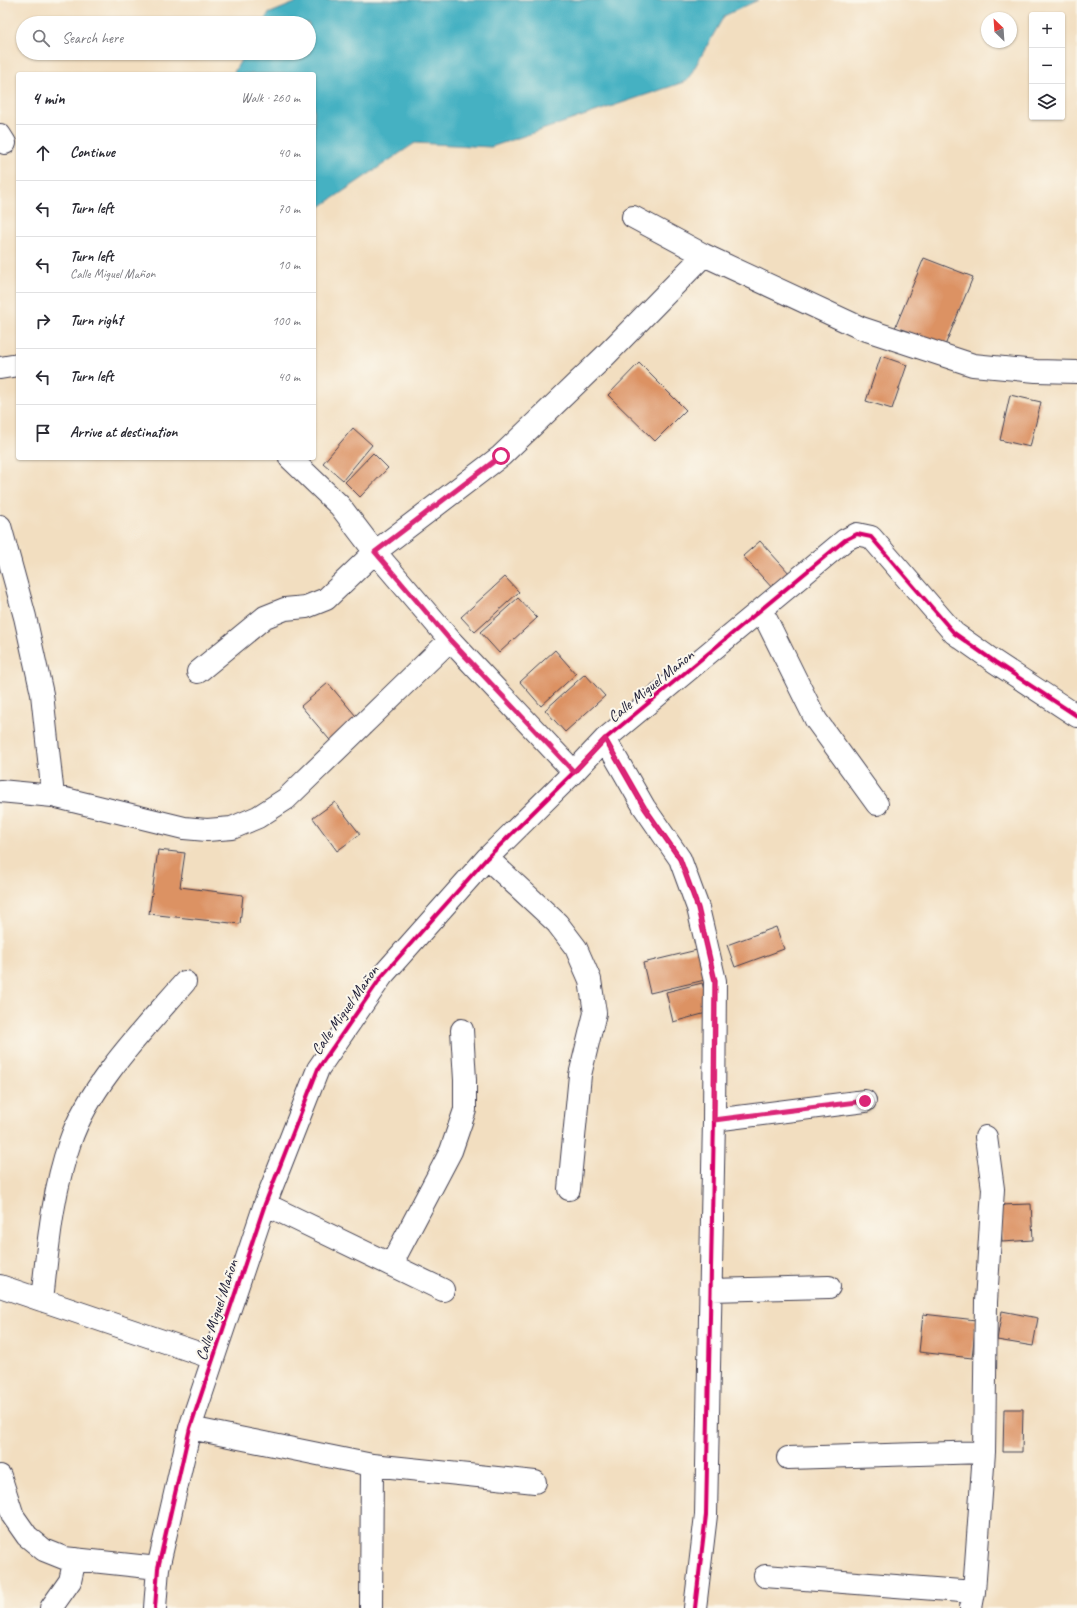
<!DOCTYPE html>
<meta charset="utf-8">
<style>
body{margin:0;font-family:Caveat,sans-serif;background:#f2f2f3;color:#2b2b33}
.controls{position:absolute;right:12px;top:12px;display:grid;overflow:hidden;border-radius:4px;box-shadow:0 1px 3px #0004}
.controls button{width:36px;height:36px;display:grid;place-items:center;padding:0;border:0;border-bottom:1px solid #e1e1e2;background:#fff;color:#2b2b33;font:20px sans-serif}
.compass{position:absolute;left:981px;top:12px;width:36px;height:36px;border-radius:50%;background:#fff;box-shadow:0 1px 3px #0004;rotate:335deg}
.stop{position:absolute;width:12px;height:12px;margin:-9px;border:3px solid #db2777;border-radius:50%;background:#fff}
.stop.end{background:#db2777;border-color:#fff;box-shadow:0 1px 4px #0008}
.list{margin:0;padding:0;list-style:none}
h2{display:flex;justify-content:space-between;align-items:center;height:52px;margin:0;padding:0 16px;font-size:17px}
h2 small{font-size:13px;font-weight:400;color:#7c7c81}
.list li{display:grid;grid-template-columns:26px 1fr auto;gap:12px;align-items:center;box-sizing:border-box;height:56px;padding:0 16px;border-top:1px solid #e1e1e2}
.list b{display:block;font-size:15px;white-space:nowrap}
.list p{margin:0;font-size:13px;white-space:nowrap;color:#7c7c81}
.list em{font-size:13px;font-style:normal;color:#7c7c81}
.icon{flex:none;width:22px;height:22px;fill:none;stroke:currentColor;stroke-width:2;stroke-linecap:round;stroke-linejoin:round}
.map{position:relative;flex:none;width:1077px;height:1608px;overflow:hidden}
.search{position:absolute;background:#fff;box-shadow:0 1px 3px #0004;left:16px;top:16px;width:300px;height:44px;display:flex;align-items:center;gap:10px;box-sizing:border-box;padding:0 14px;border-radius:22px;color:#7c7c81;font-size:15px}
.panel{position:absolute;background:#fff;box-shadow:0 1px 3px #0004;left:16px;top:72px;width:300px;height:388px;border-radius:4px}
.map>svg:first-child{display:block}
.water{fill:#45b1c2;stroke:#346a7e}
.building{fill:#dc9264}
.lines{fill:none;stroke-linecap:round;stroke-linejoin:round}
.minor-casing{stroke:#413e4f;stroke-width:24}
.minor{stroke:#fff;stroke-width:22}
.cycleway-casing{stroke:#fbf7ec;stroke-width:6}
.cycleway{stroke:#d6006c;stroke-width:4}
.route{stroke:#db2777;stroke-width:5}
.labels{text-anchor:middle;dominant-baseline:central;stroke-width:4;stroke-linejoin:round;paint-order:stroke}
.street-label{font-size:16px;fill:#22223b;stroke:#fbf7ec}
</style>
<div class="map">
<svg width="1077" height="1608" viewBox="0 0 1077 1608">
<rect width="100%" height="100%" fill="#fbf7ec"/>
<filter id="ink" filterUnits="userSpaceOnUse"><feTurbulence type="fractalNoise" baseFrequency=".025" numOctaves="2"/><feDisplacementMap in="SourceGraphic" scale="8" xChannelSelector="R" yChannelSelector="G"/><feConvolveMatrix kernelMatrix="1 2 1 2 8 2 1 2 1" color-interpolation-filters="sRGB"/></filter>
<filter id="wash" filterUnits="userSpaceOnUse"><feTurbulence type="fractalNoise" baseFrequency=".012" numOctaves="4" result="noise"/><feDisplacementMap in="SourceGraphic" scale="16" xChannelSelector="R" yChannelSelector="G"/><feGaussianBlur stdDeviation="0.9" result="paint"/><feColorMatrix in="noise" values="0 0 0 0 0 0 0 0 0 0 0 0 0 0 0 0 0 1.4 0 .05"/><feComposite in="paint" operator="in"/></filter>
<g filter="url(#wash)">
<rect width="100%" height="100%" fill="#f2dec0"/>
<!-- water -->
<path class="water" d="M302 0H758L724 16 687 81 491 147 415 143 314 211V74H236L234 72 245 53H309V23H263L268 14Z"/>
<g id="blocks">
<!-- building -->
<path class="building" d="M924 258 973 277 944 348 895 328Z
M881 356 907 365 892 409 866 401Z
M639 363 686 410 655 441 608 395Z
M1010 395 1041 402 1030 447 1000 440Z
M353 428 372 445 343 480 323 463Z
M373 453 388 468 360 497 345 482Z
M760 541 790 574 774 590 743 556Z
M505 577 519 592 475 632 461 617Z
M518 598 537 618 499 653 480 632Z
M555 650 576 674 541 706 520 682Z
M585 674 605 696 565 732 545 710Z
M328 683 361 722 334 745 301 706Z
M335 802 360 834 337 851 313 818Z
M158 850 185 853 180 887 243 895 240 924 149 914Z
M776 927 784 949 735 967 727 945Z
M701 949 709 979 650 993 643 963Z
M702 983 710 1012 673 1022 666 992Z
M1031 1204 1033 1240 1002 1242 1000 1205Z
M1002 1311 1038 1318 1033 1346 997 1340Z
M923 1314 976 1320 972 1358 919 1352Z
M1004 1409H1023L1022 1452H1003Z"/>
</g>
</g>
<g filter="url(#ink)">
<use href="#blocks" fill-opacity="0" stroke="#413e4f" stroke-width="1"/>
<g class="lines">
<!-- minor casing -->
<g class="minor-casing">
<path id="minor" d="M0 135 5 143
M633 217 704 255 861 328 973 365 1036 371 1077 372
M0 368 18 365
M290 458 340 506 375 552 450 640 574 772
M0 526 25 617 42 694 53 796
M762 611 816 720 877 804
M198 672 265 617 285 609 306 607 326 599 375 552 501 456 606 355 704 255
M605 739 644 807 680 859 698 908 715 981 714 1120 706 1515 695 1608
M0 791 53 796 184 828 207 830 232 828 258 817 286 799 450 640
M487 858 557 923 576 948 590 980 595 1013 580 1075 569 1189
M714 1120 865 1101
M265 1204 443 1290
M391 1265 451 1151 465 1110V1080L462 1030
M0 1286 213 1358
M711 1290 829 1287
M42 1300C48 1247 52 1193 70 1142 89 1085 146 1027 185 982
M190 1428 372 1465 535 1482
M788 1458 984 1452
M0 1476 13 1516 27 1536 44 1550 64 1558 158 1568
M765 1576 974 1592
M51 1608 70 1581 75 1559
M155 1608 158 1568 190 1428 265 1204 318 1069 382 976 487 858 574 772 605 739 845 540 857 534 871 537 954 633 995 662 1077 716
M371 1608 372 1465
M971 1608 974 1592 984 1452 986 1302 993 1189 986 1137"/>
</g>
<!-- minor -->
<use href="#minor" class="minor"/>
<!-- cycleway casing -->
<g class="cycleway-casing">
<path id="cycleway" d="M605 739 644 807 680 859 698 908 715 981 714 1120 706 1515 695 1608
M155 1608 158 1568 190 1428 265 1204 318 1069 382 976 487 858 574 772 605 739 845 540 857 534 871 537 954 633 995 662 1077 716"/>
</g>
<!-- cycleway -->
<use href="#cycleway" class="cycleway"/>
</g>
</g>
<g class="lines" filter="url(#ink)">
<!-- route -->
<path class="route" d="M501 456 375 552 450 640 574 772 605 739 644 807 680 859 698 908 715 981 714 1120 865 1101"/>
</g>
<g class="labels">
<!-- street labels -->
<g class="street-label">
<text transform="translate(651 686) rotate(-39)">Calle Miguel Mañon</text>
<text transform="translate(345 1010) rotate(-55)">Calle Miguel Mañon</text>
<text transform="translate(217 1310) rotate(-72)">Calle Miguel Mañon</text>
</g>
</g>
</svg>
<div class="controls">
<button>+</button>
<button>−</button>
<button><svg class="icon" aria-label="layers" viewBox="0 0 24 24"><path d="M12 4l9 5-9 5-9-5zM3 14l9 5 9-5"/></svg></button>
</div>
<svg class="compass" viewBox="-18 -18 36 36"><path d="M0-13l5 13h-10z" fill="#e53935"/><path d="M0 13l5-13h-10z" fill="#7c7c81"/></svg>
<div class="stop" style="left:501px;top:456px"></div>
<div class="stop end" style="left:865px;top:1101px"></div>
<div class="search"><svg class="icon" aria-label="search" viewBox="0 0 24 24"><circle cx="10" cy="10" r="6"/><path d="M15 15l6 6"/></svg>Search here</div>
<section class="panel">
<h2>4 min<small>Walk · 260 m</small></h2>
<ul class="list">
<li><svg class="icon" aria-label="ahead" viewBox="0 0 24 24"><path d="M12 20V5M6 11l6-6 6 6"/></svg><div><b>Continue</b></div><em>40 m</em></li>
<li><svg class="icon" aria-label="left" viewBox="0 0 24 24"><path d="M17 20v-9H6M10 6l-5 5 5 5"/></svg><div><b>Turn left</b></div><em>70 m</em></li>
<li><svg class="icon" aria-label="left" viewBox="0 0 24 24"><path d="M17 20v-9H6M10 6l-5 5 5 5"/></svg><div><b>Turn left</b><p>Calle Miguel Mañon</p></div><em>10 m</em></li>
<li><svg class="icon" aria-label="right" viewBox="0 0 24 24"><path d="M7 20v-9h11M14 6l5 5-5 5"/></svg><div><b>Turn right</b></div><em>100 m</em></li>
<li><svg class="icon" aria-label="left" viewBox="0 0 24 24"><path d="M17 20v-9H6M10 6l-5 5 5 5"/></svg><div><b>Turn left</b></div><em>40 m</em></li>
<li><svg class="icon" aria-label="arrive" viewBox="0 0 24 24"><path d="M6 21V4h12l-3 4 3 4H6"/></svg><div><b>Arrive at destination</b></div></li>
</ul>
</section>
</div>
